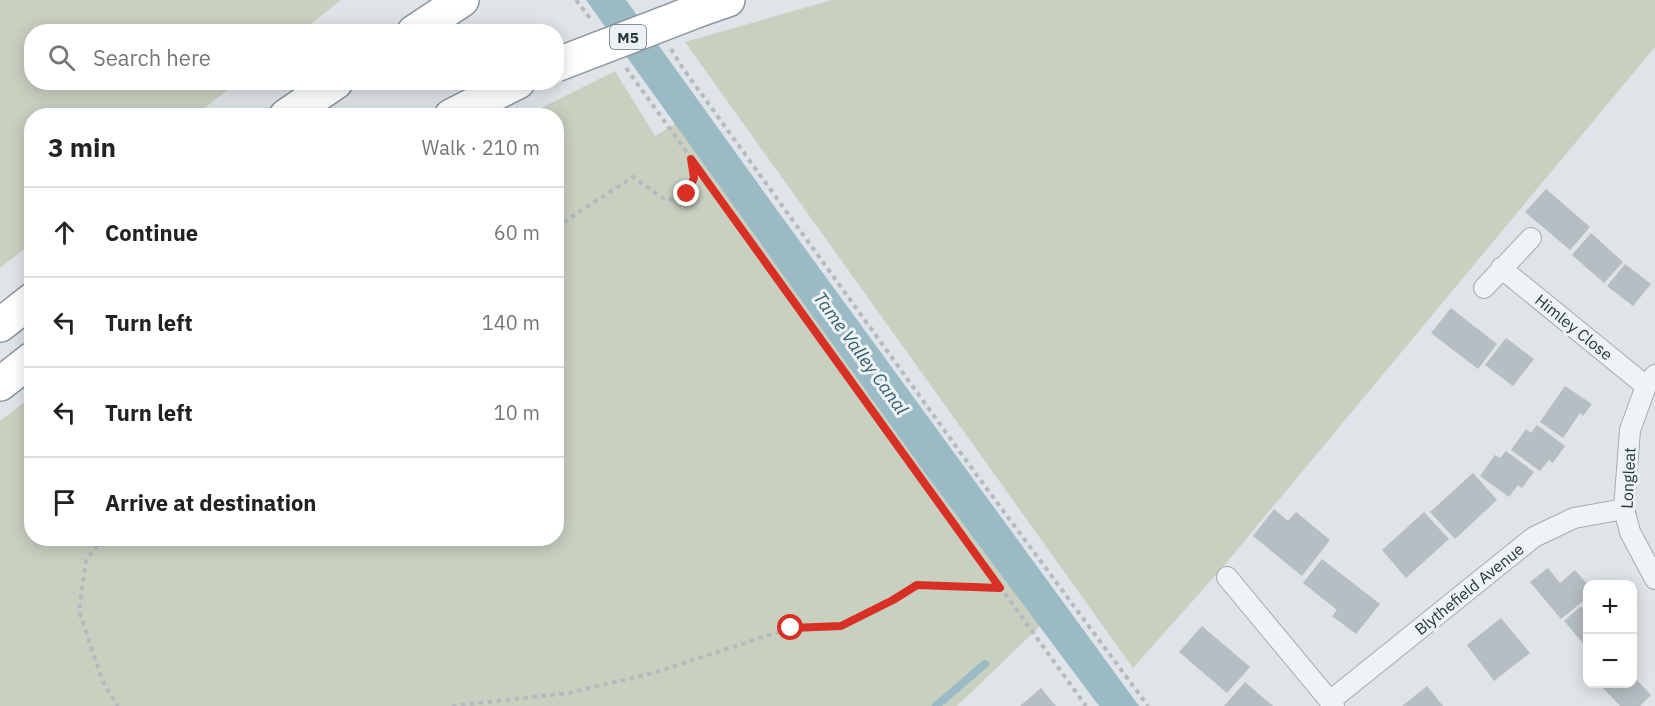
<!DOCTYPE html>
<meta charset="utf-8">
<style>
body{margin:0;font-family:"IBM Plex Sans",sans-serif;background:#f2f2f2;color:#222}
.controls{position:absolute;right:18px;bottom:18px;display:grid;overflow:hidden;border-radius:12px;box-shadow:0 3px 15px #0003}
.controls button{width:54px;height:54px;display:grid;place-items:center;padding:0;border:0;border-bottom:2px solid #e0e0e0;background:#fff;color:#222;font:30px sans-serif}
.stop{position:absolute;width:18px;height:18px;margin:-14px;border:4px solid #d93025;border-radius:50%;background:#fff}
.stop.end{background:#d93025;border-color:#fff;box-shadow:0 2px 6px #0008}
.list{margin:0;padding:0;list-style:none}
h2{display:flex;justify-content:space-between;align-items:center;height:78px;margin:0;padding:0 24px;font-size:26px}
h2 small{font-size:20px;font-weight:400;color:#767676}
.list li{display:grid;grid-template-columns:39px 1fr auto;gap:18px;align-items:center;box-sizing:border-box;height:90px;padding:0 24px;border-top:2px solid #e0e0e0}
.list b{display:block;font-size:22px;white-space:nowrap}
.list em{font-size:20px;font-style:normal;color:#767676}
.icon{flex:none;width:33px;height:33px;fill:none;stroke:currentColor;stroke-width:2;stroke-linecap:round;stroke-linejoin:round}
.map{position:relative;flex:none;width:1655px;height:706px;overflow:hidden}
.search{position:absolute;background:#fff;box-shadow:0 3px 15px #0003;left:24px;top:24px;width:540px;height:66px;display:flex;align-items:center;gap:15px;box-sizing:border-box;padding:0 21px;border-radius:24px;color:#767676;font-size:22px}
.panel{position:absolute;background:#fff;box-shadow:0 3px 15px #0003;left:24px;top:108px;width:540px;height:438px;border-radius:24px}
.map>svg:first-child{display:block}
.green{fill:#c8d0c0}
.water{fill:#9abac5}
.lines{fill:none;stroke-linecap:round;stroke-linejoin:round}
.stream{stroke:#9abac5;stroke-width:8}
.building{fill:#b6bec3}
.street-casing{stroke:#a4acb1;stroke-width:22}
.highway-casing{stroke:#86959d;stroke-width:36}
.path{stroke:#b4babe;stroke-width:4;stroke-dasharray:4.5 4.5;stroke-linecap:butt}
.street{stroke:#f0f3f5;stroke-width:20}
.highway{stroke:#fff;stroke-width:33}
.highway-bridge-casing{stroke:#86959d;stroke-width:36;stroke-linecap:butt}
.highway-bridge{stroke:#fff;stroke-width:33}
.route{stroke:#d93025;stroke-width:8}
.labels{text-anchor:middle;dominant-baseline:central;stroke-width:6;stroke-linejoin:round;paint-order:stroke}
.shield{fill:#edf2f5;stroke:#636e74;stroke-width:1.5}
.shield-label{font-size:15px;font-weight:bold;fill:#28353d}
.street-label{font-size:16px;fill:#28353d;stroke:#edf2f5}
.water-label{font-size:18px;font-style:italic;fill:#345d6e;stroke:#edf2f5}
</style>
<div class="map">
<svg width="1655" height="706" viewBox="0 0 1655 706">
<rect width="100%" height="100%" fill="#dee4e7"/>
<!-- green -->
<path class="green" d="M0 0H341L302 31 32 32V82L237 83 195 115 32 116 31 244 0 268Z
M832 0H1655V47L1222 568 1133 668 685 42Z
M615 71 655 136 675 124 925 473 1040 626 957 706H0V421L31 397 32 538H556V116L527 115Z"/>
<!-- water -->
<path class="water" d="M586 0H626L782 217 1139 706H1099L925 473Z"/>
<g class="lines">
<!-- stream -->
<path class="stream" d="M936 706 985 664"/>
</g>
<!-- building -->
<path class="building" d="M1546 189 1590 227 1570 250 1525 212Z
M1591 233 1623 262 1604 283 1572 255Z
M1625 264 1651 284 1633 306 1607 286Z
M1451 308 1497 344 1478 369 1431 333Z
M1506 338 1534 359 1513 386 1485 365Z
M1565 386 1592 404 1583 416 1580 413 1563 438 1540 422Z
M1537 425 1565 446 1553 463 1549 460 1540 471 1511 450 1526 429 1531 433Z
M1506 451 1534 472 1522 488 1518 485 1509 497 1480 476 1495 455 1500 458Z
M1473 473 1497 500 1455 539 1430 512Z
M1274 509 1288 521 1296 512 1330 540 1302 576 1253 536Z
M1424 512 1449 539 1406 578 1382 550Z
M1322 559 1380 604 1356 634 1332 616 1337 610 1303 583Z
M1548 568 1560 583 1575 570 1588 585V597L1561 619 1530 582Z
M1581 606 1588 614V649L1564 621Z
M1501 618 1530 653 1494 681 1467 645Z
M1202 626 1250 667 1227 693 1179 652Z
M1632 675 1651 695 1640 706H1620L1599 684H1632Z
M1245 682 1273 706H1224Z
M1427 686 1443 706H1402Z
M1041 688 1056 706H1020Z"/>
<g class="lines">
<!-- street casing -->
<g class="street-casing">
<path id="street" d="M1501 268 1646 386
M1484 288 1531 238
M1655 375 1646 386 1630 430 1624 509 1630 532 1655 579
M1227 577 1334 706
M1330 701 1534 537 1574 518 1624 509"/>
</g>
<!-- highway casing -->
<g class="highway-casing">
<path id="highway" d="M699 10 728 0
M414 32 462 0
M286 116 336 82
M451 116 518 82
M0 325 32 300
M0 384 32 359"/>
</g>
<!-- path -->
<path class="path" d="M576 0 592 21
M671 49 682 67 976 474 1148 706
M626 68 1086 706
M556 227 633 177 667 201 687 194 695 178 692 162
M103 538 86 560 79 611 103 682 118 706
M452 706 569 693 653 673 791 628 841 626 893 600 917 585 1000 588"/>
<!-- street -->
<use href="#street" class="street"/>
<!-- highway -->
<use href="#highway" class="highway"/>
<!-- highway-bridge casing -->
<g class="highway-bridge-casing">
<path id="highway-bridge" d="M556 65 699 10"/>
</g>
<!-- highway-bridge -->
<use href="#highway-bridge" class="highway-bridge"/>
</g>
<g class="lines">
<!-- route -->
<path class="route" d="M687 194 694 178 691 159 1000 588 917 585 893 600 841 626 791 628"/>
</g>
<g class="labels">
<!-- shield labels -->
<rect class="shield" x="610" y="25" width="36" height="24" rx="4.5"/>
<g class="shield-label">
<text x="628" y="37">M5</text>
</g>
<!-- street labels -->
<g class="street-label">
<text transform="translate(1574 327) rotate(39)">Himley Close</text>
<text transform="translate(1628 478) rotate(-87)">Longleat</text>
<text transform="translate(1469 589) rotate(-39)">Blythefield Avenue</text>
</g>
<!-- water labels -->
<g class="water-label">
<text transform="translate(861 353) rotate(54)">Tame Valley Canal</text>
</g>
</g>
</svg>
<div class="controls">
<button>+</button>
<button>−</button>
</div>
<div class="stop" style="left:791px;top:628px"></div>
<div class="stop end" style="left:687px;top:194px"></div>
<div class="search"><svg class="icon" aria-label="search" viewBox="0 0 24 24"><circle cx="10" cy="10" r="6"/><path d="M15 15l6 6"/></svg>Search here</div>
<section class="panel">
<h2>3 min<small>Walk · 210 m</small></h2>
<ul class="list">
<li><svg class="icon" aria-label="ahead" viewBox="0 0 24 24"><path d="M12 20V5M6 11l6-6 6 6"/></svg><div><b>Continue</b></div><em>60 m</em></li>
<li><svg class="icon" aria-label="left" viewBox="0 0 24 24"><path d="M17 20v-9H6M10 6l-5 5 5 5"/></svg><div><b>Turn left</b></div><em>140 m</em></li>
<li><svg class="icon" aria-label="left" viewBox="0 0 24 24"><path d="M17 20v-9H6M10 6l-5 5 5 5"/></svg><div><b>Turn left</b></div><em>10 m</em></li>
<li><svg class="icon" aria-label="arrive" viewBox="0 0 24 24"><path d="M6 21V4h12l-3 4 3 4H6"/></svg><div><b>Arrive at destination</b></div></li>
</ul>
</section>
</div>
